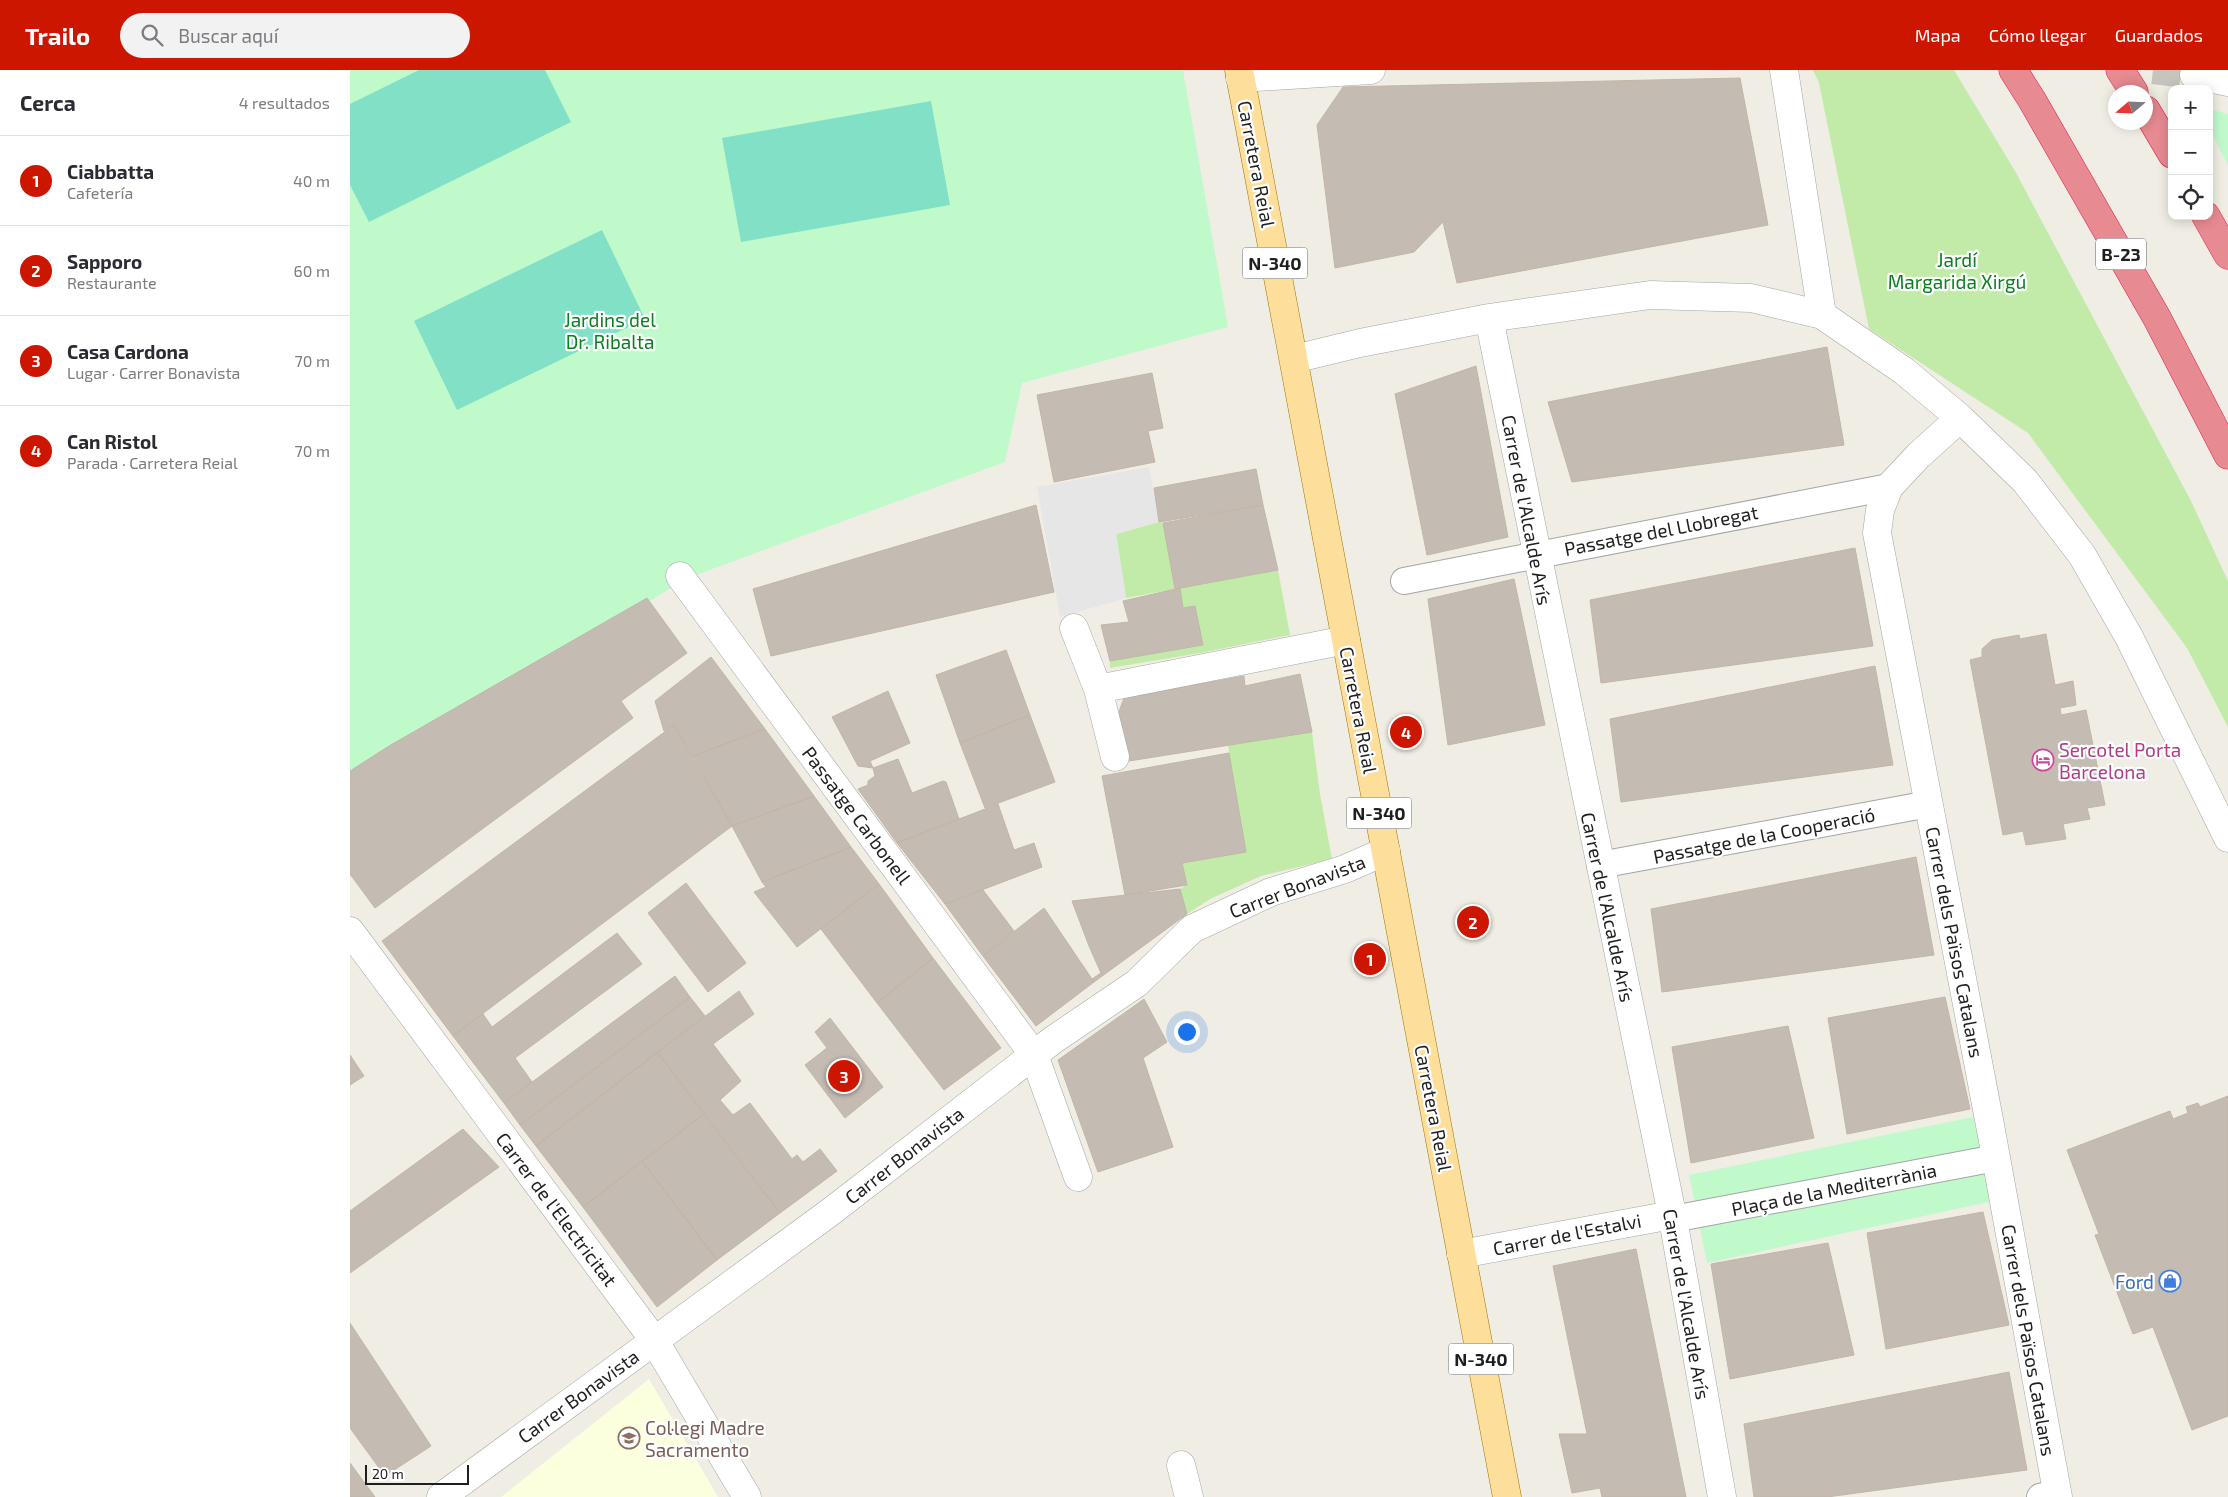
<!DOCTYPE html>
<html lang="es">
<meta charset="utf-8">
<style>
body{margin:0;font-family:"Exo 2",sans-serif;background:#f2f2f3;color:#2b2b33}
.controls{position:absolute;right:15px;top:15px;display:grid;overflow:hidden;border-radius:10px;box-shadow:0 2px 12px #0003}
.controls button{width:45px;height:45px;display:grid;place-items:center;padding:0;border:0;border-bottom:1px solid #e1e1e2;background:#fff;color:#2b2b33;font:25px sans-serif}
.compass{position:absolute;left:1758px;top:15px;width:45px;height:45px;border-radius:50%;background:#fff;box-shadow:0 2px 12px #0003;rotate:251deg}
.scale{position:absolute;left:15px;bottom:12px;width:104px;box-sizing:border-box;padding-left:5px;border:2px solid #1e1e1e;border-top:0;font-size:14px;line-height:18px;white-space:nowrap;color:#1e1e1e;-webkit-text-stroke:4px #fff;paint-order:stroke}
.you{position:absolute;left:836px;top:961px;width:18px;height:18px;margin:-12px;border:4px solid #fff;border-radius:50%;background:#1a73e8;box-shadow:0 0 0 8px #1a73e833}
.badge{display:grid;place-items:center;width:32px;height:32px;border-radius:50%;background:#cd1600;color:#fff;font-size:16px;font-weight:700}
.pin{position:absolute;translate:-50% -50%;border:2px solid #fff;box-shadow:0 1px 5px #0006}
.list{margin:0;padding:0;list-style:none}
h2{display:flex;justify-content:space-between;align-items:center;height:65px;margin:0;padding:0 20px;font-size:21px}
h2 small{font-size:16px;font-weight:400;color:#7c7c81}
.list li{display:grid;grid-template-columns:32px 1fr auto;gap:15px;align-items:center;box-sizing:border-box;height:90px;padding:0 20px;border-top:1px solid #e1e1e2}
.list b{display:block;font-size:19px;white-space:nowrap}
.list p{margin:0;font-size:16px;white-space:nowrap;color:#7c7c81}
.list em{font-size:16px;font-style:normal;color:#7c7c81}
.icon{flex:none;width:28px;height:28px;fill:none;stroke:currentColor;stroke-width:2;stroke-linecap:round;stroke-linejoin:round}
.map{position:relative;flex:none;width:1878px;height:1427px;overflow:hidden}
header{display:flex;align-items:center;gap:30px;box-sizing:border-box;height:70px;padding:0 25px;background:#cd1600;color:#fff}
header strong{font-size:24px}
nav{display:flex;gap:28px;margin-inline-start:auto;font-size:18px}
.search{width:350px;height:45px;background:#f2f2f3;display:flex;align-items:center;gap:12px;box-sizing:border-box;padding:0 18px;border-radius:28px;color:#7c7c81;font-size:19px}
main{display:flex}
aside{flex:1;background:#fff}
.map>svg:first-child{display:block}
.education{fill:#fbffde}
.grass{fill:#c2eba9}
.park{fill:#c0facb}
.pitch{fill:#81e0c6}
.parking{fill:#e6e6e6}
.building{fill:#c4bcb3;stroke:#c2b5a6}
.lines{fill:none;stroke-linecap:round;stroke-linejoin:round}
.minor-tunnel{stroke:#c6c4bc;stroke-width:28;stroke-dasharray:28 14;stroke-linecap:butt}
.pedestrian-casing{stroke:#a5a5a5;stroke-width:28}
.minor-casing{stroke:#a5a5a5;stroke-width:29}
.primary-casing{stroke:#970;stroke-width:29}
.motorway-casing{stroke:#de214d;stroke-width:29}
.pedestrian{stroke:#fff;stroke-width:26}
.minor{stroke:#fff;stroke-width:28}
.primary{stroke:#fdde9b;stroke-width:28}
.motorway{stroke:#e88a92;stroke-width:28}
.labels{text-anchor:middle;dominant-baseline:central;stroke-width:4.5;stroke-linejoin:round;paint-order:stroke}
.shield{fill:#fff;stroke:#626262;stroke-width:1}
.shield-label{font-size:18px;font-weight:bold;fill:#1e1e1e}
.street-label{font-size:19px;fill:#1e1e1e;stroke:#fff}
.park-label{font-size:19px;fill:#097f20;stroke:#fff}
.hotel-label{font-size:19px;fill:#b23c85;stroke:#fff;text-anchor:start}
.shop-label{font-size:19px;fill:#366cbe;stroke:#fff;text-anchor:end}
.education-label{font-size:19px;fill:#785e54;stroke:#fff;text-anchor:start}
</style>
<header>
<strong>Trailo</strong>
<div class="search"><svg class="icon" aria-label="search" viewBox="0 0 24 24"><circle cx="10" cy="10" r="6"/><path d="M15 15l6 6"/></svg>Buscar aquí</div>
<nav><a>Mapa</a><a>Cómo llegar</a><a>Guardados</a></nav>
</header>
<main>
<aside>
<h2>Cerca<small>4 resultados</small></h2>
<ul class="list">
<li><span class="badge">1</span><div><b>Ciabbatta</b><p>Cafetería</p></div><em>40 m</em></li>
<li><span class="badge">2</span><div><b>Sapporo</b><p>Restaurante</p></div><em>60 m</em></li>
<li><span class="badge">3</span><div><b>Casa Cardona</b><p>Lugar · Carrer Bonavista</p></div><em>70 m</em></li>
<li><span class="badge">4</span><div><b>Can Ristol</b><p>Parada · Carretera Reial</p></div><em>70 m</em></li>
</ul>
</aside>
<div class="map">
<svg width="1878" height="1427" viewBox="0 0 1878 1427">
<rect width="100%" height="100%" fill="#f0ede4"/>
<!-- education -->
<path class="education" d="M299 1309 368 1427H151Z"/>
<!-- grass -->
<path class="grass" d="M1463 0H1604L1665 101 1841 431 1878 511V657L1837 578 1678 363 1519 259 1469 13Z
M809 452 813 453 825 519 776 528 766 464Z
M928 500 940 565 850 583 760 598V591L853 575 845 536 833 538 830 518Z
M962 662 970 724 982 789 911 806 860 829 837 844 830 819 837 815 832 793 879 683 878 674Z"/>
<!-- park -->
<path class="park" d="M0 0H833L878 257 672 313 655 392 335 509 0 720Z
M1859 39 1878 44V95L1859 58Z
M1623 1047 1643 1131 1357 1193 1339 1105Z"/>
<!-- pitch -->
<path class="pitch" d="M69 0H195L221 52 19 152 0 115V34Z
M581 31 600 135 391 172 372 68Z
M252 160 295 249 107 340 64 251Z"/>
<!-- parking -->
<path class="parking" d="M799 397 809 452 766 464 776 528 710 547 687 417Z"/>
<!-- building -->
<path class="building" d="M1390 8 1418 155 1107 213 1093 152 1064 182 985 198 967 55 993 17Z
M1477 277 1494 375 1222 412 1198 332Z
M1126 296 1158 467 1077 485 1045 324Z
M802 303 813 358 798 361 805 392 704 412 687 325Z
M906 399 913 435 809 452 804 418Z
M686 435 704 522 421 586 403 519Z
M913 435 928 500 825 519 813 453Z
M1505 478 1523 576 1251 613 1240 530Z
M1164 509 1195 655 1098 675 1078 529Z
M830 518 833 538 845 536 853 575 760 591 751 555 779 552 773 531Z
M297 528 337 583 271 631 283 648 25 838 0 804V701L39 676Z
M1696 564 1705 615 1723 611 1726 635 1710 638 1711 645 1736 640 1755 735 1737 738 1740 749 1713 754 1716 769 1676 775 1673 761 1653 765 1620 590 1632 587V579L1642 570 1669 565 1670 569Z
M656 580 680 645 610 673 586 605Z
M361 587 415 659 343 686 324 655 314 661 305 631Z
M1525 596 1543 695 1271 732 1260 649Z
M950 604 962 662 779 691 767 647 774 628 894 606 895 616Z
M538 621 560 673 520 691 523 698 508 696 482 647Z
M680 645 705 712 635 738 610 673Z
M324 655 382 756 103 966 32 871Z
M415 659 464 726 382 756 343 686Z
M879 683 896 782 832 793 837 815 775 825 752 706Z
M548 689 562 723 593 711 596 712 609 749 547 773 508 719 518 715V711L525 706 523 698Z
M464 726 501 777 412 812 382 756Z
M648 734 664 780 684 773 692 797 595 834 547 773Z
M501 777 529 814 447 877 404 822 416 817 412 812Z
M1566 787 1584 885 1312 922 1301 839Z
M336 813 396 893 358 922 298 843Z
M529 814 583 888 527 933 471 859Z
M830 819 837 844 744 912 742 909 751 903 739 876 722 831Z
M633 820 664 861 633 886 595 834Z
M694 838 744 912 686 956 633 886Z
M267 863 292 894 165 988 182 1012 154 1033 103 966 133 944 142 957Z
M583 888 651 978 594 1020 527 933Z
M325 906 340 927 170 1055 154 1033Z
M389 921 404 944 363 974 391 1011 370 1030 383 1045 400 1033 442 1089 447 1085 453 1092 470 1079 487 1101 430 1143 307 982Z
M340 927 355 946 186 1076 170 1055Z
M1595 927 1620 1039 1497 1064 1478 948Z
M794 929 817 972 793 988 823 1077 748 1102 708 990Z
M480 948 533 1017 495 1048 455 995 477 978 465 962Z
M1438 956 1464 1068 1341 1093 1322 977Z
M307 982 354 1044 233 1137 186 1076Z
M0 985 14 1006 0 1015Z
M1878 1026V1346L1842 1360 1803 1257 1783 1264 1745 1165 1749 1164 1717 1080 1820 1041 1823 1049 1838 1043 1836 1037 1848 1033 1850 1037Z
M354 1044 430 1143 367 1190 292 1091Z
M113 1059 149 1097 0 1203V1141Z
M292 1091 367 1190 307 1237 233 1137Z
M1633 1142 1659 1255 1536 1279 1517 1163Z
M1478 1173 1504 1285 1380 1309 1361 1194Z
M1286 1179 1336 1427H1252L1250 1418 1222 1423 1209 1364H1237L1203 1196Z
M0 1253 81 1376 35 1406 0 1358Z
M1659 1302 1677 1400 1477 1427H1404L1394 1354Z
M0 1393 25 1427H0Z"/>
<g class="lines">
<!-- minor-tunnel -->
<path class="minor-tunnel" d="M1803 0 1844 5"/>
<!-- pedestrian casing -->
<g class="pedestrian-casing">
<path id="pedestrian" d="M1054 511 1539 417
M1250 795 1579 734
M1323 1149 1646 1088
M1690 1427 1707 1423"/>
</g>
<!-- minor casing -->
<g class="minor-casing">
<path id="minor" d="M1434 0 1472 245
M1844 5 1878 12
M890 8 1021 0
M1139 248 1323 1149 1372 1427
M944 289 1010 273 1139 248 1300 225 1401 228 1472 245 1554 301 1610 348 1675 411 1732 485 1779 567 1878 768
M1610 348 1568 386 1539 417 1530 440 1527 463 1640 1055 1708 1427
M330 506 684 985 728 1107
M724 558 748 619 765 687
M748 619 996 570
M0 861 304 1270 397 1427
M1111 1184 1322 1145
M831 1395 839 1427
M91 1427 479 1143 703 970 787 913 842 859 921 822 995 799 1036 781"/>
</g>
<!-- primary casing -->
<g class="primary-casing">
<path id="primary" d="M889 0 1157 1427"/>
</g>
<!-- motorway casing -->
<g class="motorway-casing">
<path id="motorway" d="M1663 0 1682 30 1807 248 1878 385
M1770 0 1784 22
M1796 40 1822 84
M1856 146 1878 185"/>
</g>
<!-- pedestrian -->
<use href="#pedestrian" class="pedestrian"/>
<!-- minor -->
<use href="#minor" class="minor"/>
<!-- primary -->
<use href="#primary" class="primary"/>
<!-- motorway -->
<use href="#motorway" class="motorway"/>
</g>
<!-- icons -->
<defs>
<g id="hotel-ring" transform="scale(1.125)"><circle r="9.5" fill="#fff" stroke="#d1479c" stroke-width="1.5"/><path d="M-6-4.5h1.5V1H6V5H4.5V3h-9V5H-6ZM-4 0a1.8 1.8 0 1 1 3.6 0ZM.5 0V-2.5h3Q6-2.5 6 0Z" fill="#d1479c"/></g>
<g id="shop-ring" transform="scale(1.125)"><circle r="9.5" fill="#fff" stroke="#3f7fe0" stroke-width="1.5"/><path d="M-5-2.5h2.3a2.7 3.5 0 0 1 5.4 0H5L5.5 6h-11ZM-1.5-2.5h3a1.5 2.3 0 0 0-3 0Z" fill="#3f7fe0"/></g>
<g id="school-ring" transform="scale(1.125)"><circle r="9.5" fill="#fff" stroke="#8d6e63" stroke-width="1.5"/><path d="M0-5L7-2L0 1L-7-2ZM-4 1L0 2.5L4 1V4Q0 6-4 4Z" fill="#8d6e63"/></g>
</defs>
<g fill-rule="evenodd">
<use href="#hotel-ring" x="1693" y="690"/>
<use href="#shop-ring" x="1820" y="1211"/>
<use href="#school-ring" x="279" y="1368"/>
</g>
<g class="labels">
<!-- shield labels -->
<g class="shield">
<rect x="1746" y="168.5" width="50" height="31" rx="4"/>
<rect x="892.5" y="177.5" width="65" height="31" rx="4"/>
<rect x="996.5" y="727.5" width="65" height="31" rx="4"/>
<rect x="1098.5" y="1273.5" width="65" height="31" rx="4"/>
</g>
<g class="shield-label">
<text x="1771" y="184">B-23</text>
<text x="925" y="193">N-340</text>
<text x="1029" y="743">N-340</text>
<text x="1131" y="1289">N-340</text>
</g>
<!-- street labels -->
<g class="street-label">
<text transform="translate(907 94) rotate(79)">Carretera Reial</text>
<text transform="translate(1177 440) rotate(79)">Carrer de l'Alcalde Arís</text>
<text transform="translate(1311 460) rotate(-11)">Passatge del Llobregat</text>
<text transform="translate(1009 640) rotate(79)">Carretera Reial</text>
<text transform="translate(507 745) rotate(53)">Passatge Carbonell</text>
<text transform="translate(1414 765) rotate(-11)">Passatge de la Cooperació</text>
<text transform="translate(947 816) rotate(-21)">Carrer Bonavista</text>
<text transform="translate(1258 837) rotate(78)">Carrer de l'Alcalde Arís</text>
<text transform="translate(1605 872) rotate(79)">Carrer dels Països Catalans</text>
<text transform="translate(1084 1038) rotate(79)">Carretera Reial</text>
<text transform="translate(554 1085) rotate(-38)">Carrer Bonavista</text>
<text transform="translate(1484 1119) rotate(-11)">Plaça de la Mediterrània</text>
<text transform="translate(207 1139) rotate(53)">Carrer de l'Electricitat</text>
<text transform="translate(1217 1164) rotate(-11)">Carrer de l'Estalvi</text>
<text transform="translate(1337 1234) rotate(80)">Carrer de l'Alcalde Arís</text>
<text transform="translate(1679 1270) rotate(80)">Carrer dels Països Catalans</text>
<text transform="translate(228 1326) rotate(-36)">Carrer Bonavista</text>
</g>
<!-- park labels -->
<g class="park-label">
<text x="1607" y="189">Jardí<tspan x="1607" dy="22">Margarida Xirgú</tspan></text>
<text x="260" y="249">Jardins del<tspan x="260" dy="22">Dr. Ribalta</tspan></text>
</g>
<!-- hotel labels -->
<g class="hotel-label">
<text x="1709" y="679">Sercotel Porta<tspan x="1709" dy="22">Barcelona</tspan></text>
</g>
<!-- shop labels -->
<g class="shop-label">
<text x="1804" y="1211">Ford</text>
</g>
<!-- education labels -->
<g class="education-label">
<text x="295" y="1357">Col·legi Madre<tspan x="295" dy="22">Sacramento</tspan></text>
</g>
</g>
</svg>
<div class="controls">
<button>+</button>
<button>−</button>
<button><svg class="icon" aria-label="locate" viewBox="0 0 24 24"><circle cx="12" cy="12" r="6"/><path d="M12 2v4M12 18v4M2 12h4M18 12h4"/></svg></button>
</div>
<svg class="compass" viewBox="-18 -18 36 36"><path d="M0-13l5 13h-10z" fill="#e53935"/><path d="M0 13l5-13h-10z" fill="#7c7c81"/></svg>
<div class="scale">20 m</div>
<div class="you"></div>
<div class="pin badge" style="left:1020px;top:889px">1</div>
<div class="pin badge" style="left:1123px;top:852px">2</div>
<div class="pin badge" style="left:494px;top:1006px">3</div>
<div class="pin badge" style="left:1056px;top:662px">4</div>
</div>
</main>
